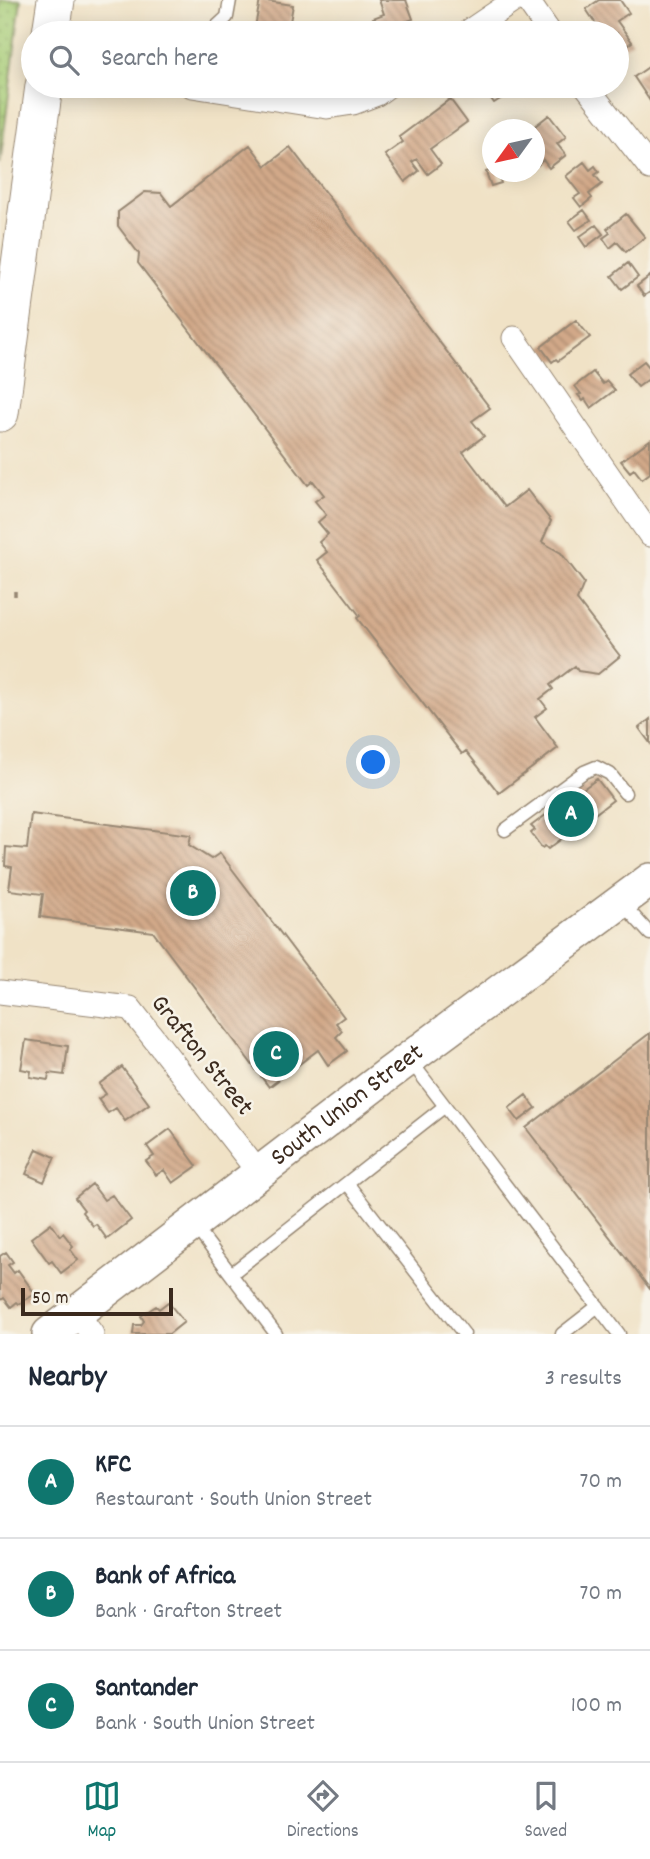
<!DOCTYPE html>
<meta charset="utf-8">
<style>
body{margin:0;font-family:Dekko,sans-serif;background:#f2f2f3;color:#1f2937}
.compass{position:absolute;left:482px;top:119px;width:63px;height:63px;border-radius:50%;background:#fff;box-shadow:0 4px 18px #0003;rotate:237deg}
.scale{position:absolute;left:21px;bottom:18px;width:152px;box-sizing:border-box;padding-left:7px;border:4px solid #3b2a1e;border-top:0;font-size:19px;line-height:24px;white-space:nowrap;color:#3b2a1e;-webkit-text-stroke:5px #f7f3e8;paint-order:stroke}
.you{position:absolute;left:374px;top:763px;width:24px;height:24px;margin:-18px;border:5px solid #fff;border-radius:50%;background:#1a73e8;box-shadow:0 0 0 10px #1a73e833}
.badge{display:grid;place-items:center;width:46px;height:46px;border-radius:50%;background:#0f766e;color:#fff;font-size:23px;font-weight:700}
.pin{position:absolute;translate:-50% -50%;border:4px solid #fff;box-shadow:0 2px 7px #0006}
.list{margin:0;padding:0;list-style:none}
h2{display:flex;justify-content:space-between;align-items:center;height:91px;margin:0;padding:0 28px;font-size:30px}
h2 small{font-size:23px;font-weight:400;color:#747a83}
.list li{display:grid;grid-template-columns:46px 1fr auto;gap:21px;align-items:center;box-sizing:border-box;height:112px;padding:0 28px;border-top:2px solid #e0e1e3}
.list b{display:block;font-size:26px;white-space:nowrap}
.list p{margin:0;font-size:23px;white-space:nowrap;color:#747a83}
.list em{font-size:23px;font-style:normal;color:#747a83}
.icon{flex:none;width:38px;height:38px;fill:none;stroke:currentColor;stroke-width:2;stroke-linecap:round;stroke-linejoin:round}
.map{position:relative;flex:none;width:650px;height:1334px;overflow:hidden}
.search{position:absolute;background:#fff;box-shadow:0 4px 18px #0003;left:21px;right:21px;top:21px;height:77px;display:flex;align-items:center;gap:18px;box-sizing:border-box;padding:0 24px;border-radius:38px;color:#747a83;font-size:26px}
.sheet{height:427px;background:#fff}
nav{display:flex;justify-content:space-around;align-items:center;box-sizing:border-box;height:98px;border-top:2px solid #e0e1e3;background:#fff;font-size:19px;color:#747a83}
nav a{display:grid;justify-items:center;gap:4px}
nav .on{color:#0f766e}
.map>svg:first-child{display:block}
.park{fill:url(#park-dots);stroke:#707a4a;stroke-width:2}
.building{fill:url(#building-back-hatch)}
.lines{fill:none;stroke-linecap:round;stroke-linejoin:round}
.service-casing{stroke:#968672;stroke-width:15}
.minor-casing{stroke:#968672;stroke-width:25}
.secondary-casing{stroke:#968672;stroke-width:36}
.primary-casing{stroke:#968672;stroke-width:39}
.path{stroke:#968672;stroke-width:3.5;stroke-dasharray:5 5;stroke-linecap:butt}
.service{stroke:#fff;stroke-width:12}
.minor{stroke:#fff;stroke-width:23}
.secondary{stroke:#fff;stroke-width:33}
.primary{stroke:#fff;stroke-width:37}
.labels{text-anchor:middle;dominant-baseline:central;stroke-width:5;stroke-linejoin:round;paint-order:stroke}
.street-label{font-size:26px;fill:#3b2a1e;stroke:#f7f3e8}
</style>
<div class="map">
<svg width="650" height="1334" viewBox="0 0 650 1334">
<defs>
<pattern id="park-dots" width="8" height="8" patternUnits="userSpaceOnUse" patternTransform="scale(1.75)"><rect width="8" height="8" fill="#a5cb75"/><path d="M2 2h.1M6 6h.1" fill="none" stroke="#8fae65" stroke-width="1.8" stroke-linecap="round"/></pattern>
<pattern id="building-back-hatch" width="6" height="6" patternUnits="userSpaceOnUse" patternTransform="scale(1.75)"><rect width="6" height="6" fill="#d2a989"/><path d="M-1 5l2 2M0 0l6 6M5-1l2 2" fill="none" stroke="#ac8a6f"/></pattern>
</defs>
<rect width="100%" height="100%" fill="#f7f3e8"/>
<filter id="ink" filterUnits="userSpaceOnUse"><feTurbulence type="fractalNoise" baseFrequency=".0143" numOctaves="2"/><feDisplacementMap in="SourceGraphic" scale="14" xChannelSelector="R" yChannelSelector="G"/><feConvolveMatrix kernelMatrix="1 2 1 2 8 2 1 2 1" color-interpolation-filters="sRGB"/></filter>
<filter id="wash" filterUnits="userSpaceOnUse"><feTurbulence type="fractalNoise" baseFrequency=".00686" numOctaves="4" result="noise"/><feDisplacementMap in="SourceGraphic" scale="28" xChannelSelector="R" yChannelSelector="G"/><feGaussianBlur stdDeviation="1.57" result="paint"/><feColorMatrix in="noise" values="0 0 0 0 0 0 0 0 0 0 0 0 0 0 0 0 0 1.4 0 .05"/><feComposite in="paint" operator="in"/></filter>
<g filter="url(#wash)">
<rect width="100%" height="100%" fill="#f0e2c6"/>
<!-- park -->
<path class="park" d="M0 0H21L0 164Z"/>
<g id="blocks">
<!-- building -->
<path class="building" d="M260 0 293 5 288 33H254Z
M379 0H406L413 19 378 33 373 18 384 14Z
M599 0H620L629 13 617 21 632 42 620 50 618 47 617 48V33H602L586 9Z
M352 22 353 33H308L307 28Z
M650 66V101L634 77Z
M482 86H521L494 103Z
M450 99 467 122 430 149 441 164 428 174 417 159 412 162 419 171 405 182 385 155 403 142 399 137Z
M549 115 566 137 557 144 566 155 549 168 543 160 538 165 534 160V147L538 144 534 139V130H530Z
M250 145 266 166 290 147 490 408 472 421 484 436 463 452 505 507 527 490 551 521 542 542 561 553 584 583 577 600 620 656 598 674 578 671 575 666 550 685 553 689 540 699 547 708 535 717 558 748 499 793 466 751 462 754 357 618 360 616 317 560 327 552 319 542 328 534 318 522 326 515 315 501 324 495 313 481 308 485 138 263 139 254 118 226V212L145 192 161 193 171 206Z
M584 162 590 170 595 166 599 172 595 175 602 184 589 194 592 198 581 207 574 198 580 194 566 176Z
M492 170V172H497L501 183 491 186 486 172Z
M584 210 591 220 576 230 569 221Z
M626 214 645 237 626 252 617 242 610 248 603 238 610 233 607 229Z
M596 225 603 234 586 247 579 237Z
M628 263 638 277 622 289 612 276Z
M650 276V292L644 296 637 286Z
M576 320 590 337 558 361 556 359 552 362 541 347Z
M644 361 650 368V378L638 387 627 374Z
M593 372 603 384 607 381 615 390 591 408 585 399 583 401 578 395 581 394 575 386Z
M650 440V473L642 479 634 469 630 472 621 461Z
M650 719V743L639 728Z
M597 779 613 800 591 817 592 819 577 831 575 829 548 849 545 846 542 848 531 833 535 830 531 826 551 811 548 807 572 789 576 794Z
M31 814 191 835 189 845 211 859 220 853 344 1017 336 1023 342 1031 336 1037 347 1051 328 1065 318 1050 269 1087 153 932 40 917 43 894 9 890 12 867 5 866 6 847 27 849Z
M650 1033V1289L526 1128Z
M26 1040 68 1046 64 1075 49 1073 48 1080 30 1077 31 1071 21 1069Z
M122 1067 149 1104 125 1121 116 1108 108 1113 98 1099 106 1094 99 1084Z
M526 1095 536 1108 519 1121 509 1108Z
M170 1129 197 1166 173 1183 164 1170 156 1175 146 1161 154 1156 147 1146Z
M37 1149 55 1157 44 1182 26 1174Z
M92 1184 104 1200 112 1195 131 1220 107 1239 96 1224 93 1226 82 1212 84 1210 75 1198Z
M51 1223 60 1236 63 1233 73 1246 70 1249 78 1260 61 1273 52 1261 49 1263 31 1238Z
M6 1252 13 1262 8 1265 14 1273 18 1270 35 1294 19 1304 17 1302 11 1307 4 1298 1 1300 0 1298V1256Z
M168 1302 184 1322 169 1334H133L134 1325H141L144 1321 141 1316 156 1306 159 1309Z"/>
</g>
</g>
<g filter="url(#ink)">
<use href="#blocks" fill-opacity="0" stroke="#968672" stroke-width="2"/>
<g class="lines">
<!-- service casing -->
<g class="service-casing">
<path id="service" d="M212 31 227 17 230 0
M505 830 584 772 596 767 610 774 625 793
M621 902 650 934
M409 1059 619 1334
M347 1183 464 1334
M194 1225 276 1334
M231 1274 445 1106
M562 1334 598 1306"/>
</g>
<!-- minor casing -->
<g class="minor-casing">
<path id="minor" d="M527 0 550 33
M466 33 515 0
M192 86 327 107 353 103 377 94 388 86
M586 86 650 168
M514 338 650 535
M0 992 130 1008 259 1173
M76 1312 92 1334"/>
</g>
<!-- secondary casing -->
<g class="secondary-casing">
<g id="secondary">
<path id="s1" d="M49 1334 387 1075 650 880"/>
</g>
</g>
<!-- primary casing -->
<g class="primary-casing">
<path id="primary" d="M51 33 56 0
M0 413 44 86"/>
</g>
<!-- path -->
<path class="path" d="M15 596V587"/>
<!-- service -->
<use href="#service" class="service"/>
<!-- minor -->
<use href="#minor" class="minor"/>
<!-- secondary -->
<use href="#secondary" class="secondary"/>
<!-- primary -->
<use href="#primary" class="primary"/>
</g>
</g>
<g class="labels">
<!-- street labels -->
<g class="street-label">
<text transform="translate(201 1056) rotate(51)">Grafton Street</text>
<text stroke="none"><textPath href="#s1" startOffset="376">South Union Street</textPath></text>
</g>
</g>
</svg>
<svg class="compass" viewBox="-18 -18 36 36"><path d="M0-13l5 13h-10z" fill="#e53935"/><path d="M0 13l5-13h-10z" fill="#747a83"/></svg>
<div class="scale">50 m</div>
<div class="you"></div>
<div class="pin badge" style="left:571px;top:814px">A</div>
<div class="pin badge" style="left:193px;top:893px">B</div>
<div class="pin badge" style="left:276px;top:1054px">C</div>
<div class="search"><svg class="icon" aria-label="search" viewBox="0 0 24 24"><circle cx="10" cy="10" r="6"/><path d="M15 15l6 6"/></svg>Search here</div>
</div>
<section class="sheet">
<h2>Nearby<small>3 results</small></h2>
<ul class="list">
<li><span class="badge">A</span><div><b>KFC</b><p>Restaurant · South Union Street</p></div><em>70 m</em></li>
<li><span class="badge">B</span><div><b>Bank of Africa</b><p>Bank · Grafton Street</p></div><em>70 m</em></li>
<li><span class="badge">C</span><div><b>Santander</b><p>Bank · South Union Street</p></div><em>100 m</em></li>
</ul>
</section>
<nav>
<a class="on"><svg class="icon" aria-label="map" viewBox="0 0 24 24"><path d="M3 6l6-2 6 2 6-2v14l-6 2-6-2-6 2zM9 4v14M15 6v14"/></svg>Map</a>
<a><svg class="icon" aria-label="directions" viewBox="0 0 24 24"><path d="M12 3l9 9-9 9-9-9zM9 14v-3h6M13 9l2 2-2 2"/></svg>Directions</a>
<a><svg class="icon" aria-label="saved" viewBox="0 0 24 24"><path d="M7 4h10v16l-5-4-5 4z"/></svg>Saved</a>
</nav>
